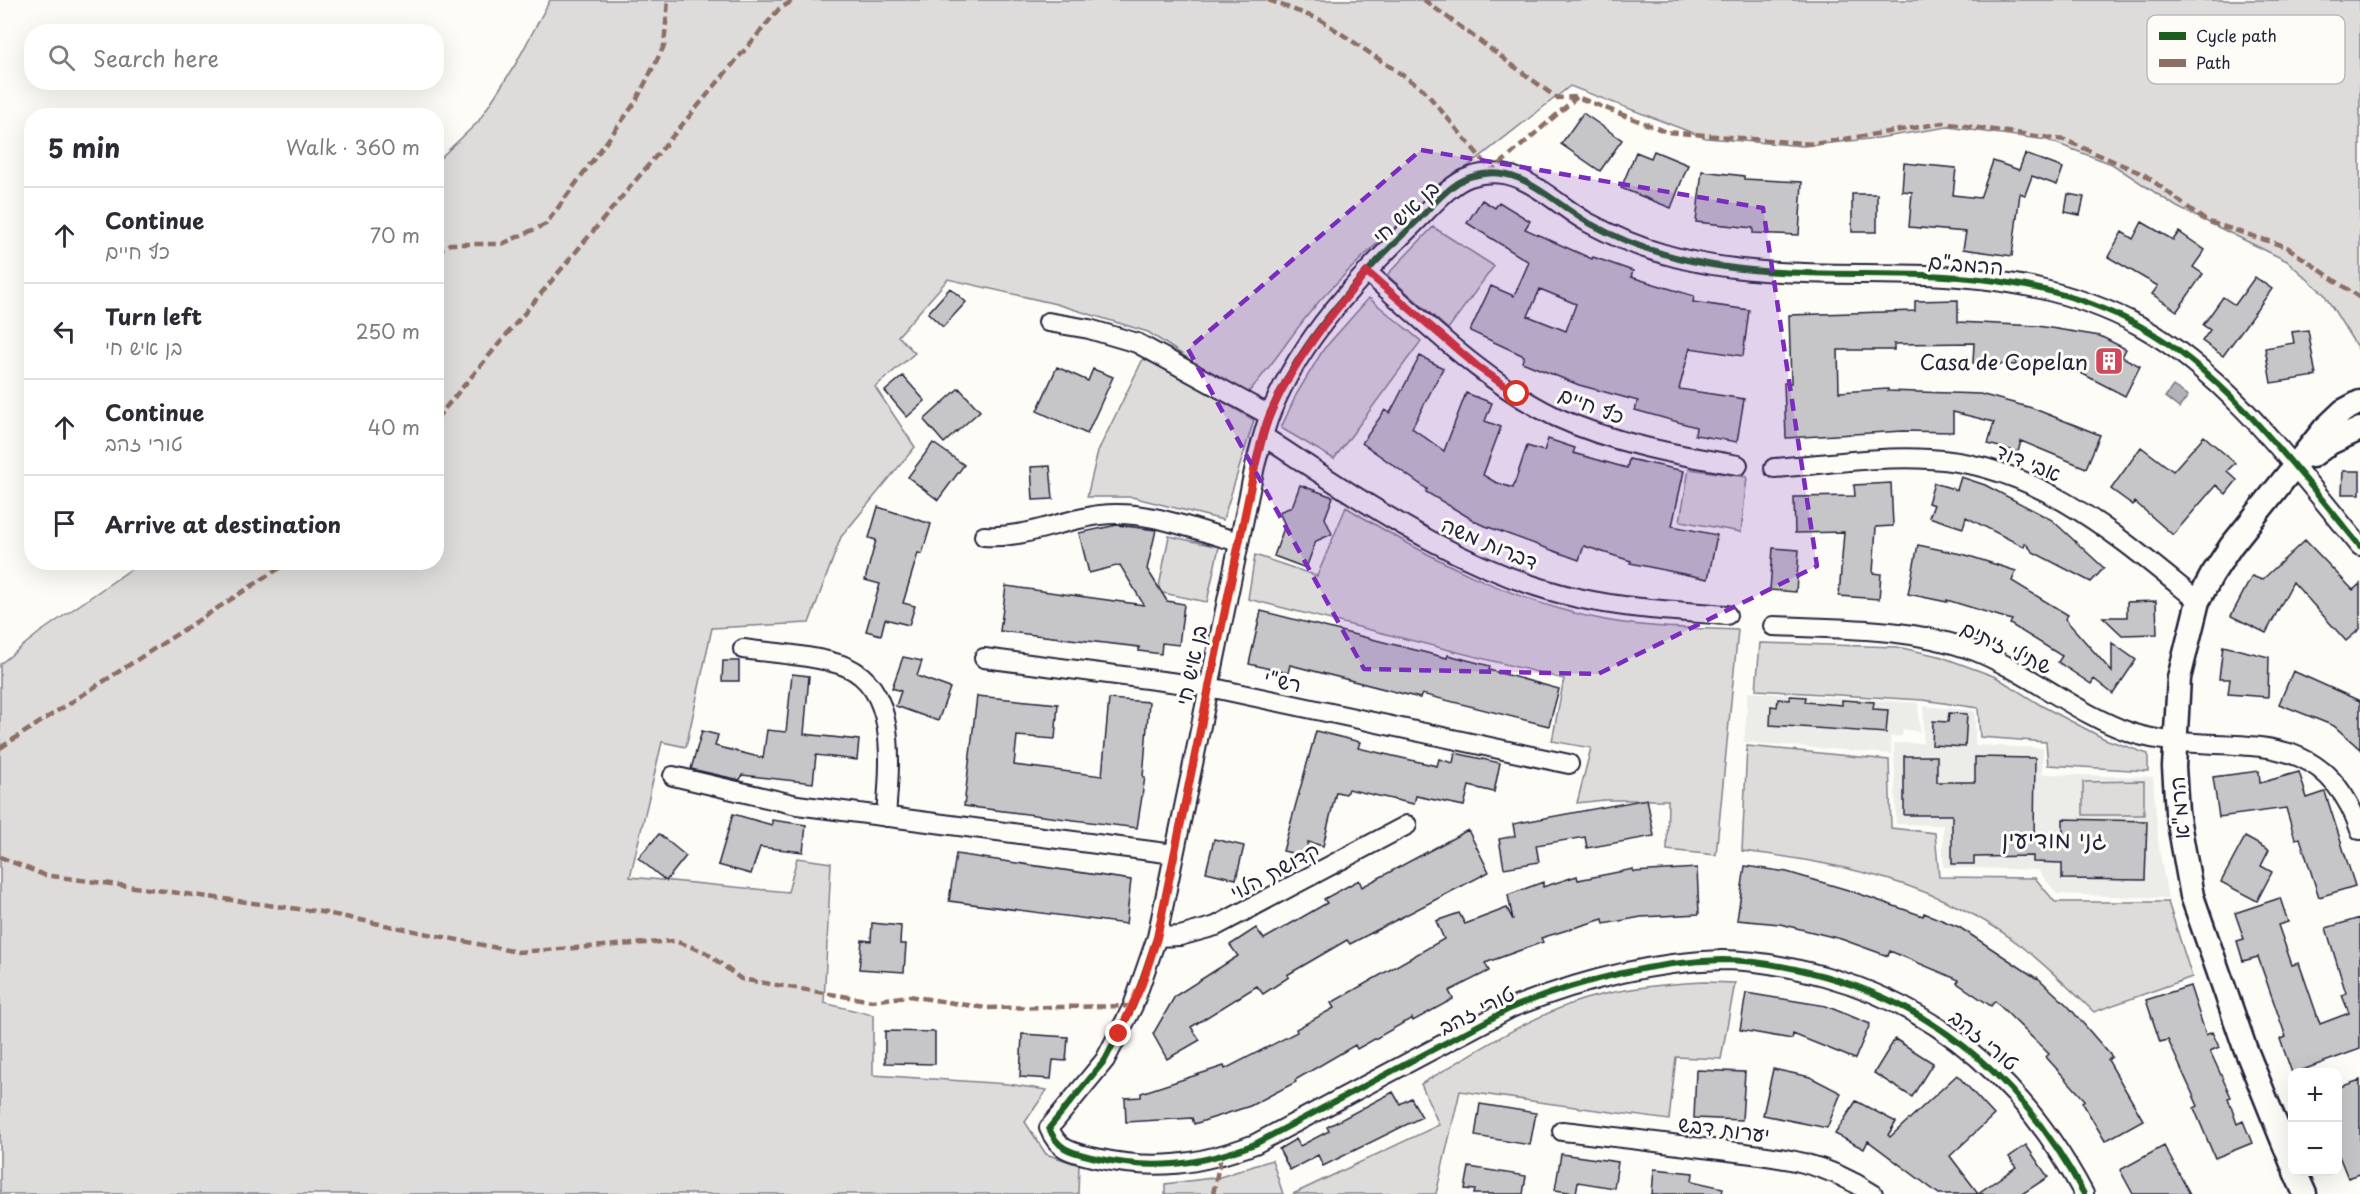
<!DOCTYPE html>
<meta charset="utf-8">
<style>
body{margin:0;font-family:"Playpen Sans","Playpen Sans Hebrew",sans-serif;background:#f2f2f3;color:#2b2b33}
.controls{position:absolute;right:18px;bottom:18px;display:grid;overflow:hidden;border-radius:12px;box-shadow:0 6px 24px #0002}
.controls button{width:54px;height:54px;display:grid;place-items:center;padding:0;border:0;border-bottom:2px solid #e1e1e2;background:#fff;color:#2b2b33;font:30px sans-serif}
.stop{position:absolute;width:18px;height:18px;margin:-14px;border:4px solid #d93025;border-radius:50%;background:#fff}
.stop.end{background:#d93025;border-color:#fff;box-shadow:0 2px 6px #0008}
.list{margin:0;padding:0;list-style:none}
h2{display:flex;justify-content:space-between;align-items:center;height:78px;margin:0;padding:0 24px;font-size:26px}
h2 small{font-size:20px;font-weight:400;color:#7c7c81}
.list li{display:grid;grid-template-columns:39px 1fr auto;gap:18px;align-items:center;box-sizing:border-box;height:96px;padding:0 24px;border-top:2px solid #e1e1e2}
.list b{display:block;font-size:22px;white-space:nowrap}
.list p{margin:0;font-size:20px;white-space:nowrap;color:#7c7c81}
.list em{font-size:20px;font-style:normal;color:#7c7c81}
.icon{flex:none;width:33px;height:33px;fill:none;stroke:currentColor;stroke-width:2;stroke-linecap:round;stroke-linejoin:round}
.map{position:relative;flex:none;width:2360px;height:1194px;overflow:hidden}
.search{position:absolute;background:#fff;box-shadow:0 6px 24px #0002;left:24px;top:24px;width:420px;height:66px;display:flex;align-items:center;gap:15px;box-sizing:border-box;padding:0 21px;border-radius:24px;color:#7c7c81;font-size:22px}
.panel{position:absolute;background:#fff;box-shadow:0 6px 24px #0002;left:24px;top:108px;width:420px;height:462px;border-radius:24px}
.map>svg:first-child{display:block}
.built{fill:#ecece9}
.green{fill:#dddcdb;stroke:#807f8b;stroke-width:1.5}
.water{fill:#b2b2b7;stroke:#787885;stroke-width:1.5}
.building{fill:#c6c6c8;stroke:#22223b;stroke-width:1.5;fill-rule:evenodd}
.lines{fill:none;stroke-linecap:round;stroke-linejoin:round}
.minor-casing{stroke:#22223b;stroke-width:22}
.tertiary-casing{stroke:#22223b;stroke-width:27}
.minor{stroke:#fdfcf7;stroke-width:18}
.tertiary{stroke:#fdfcf7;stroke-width:22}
.quiet{stroke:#8d6e63;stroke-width:4.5;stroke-dasharray:9 4.5;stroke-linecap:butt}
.cycleway-casing{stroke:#fdfcf7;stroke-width:10}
.cycleway{stroke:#1b5e20;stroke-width:6}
.route{stroke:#d93025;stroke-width:8}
.marked{fill:#7b2cbf;fill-opacity:0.2;stroke:#7b2cbf;stroke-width:4.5;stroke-dasharray:12 8;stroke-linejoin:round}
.labels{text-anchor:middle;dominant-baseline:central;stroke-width:6;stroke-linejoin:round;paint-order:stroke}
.street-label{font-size:21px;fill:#22223b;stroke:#fdfcf7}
.poi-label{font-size:21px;fill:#22223b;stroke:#fdfcf7;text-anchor:end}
.quarter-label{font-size:24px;fill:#22223b;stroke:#fdfcf7}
.key{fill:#fdfcf7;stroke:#bbbbbf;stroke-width:1.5}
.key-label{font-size:16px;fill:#22223b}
</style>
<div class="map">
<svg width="2360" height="1194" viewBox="0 0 2360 1194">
<rect width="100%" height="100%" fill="#fdfcf7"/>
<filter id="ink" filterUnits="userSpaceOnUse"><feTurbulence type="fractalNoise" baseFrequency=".0167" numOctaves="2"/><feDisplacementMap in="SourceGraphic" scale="12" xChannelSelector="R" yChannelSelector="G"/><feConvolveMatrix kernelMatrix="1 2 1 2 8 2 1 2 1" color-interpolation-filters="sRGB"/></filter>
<g filter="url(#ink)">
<!-- built -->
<path class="built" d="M1748 692 1918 703 1920 732 1903 729 1902 736 1890 737 1892 754 1744 742Z
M1924 706 1975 711V745L2043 748 2042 774 2153 777 2159 849 2168 898 2057 894 2038 870 1943 867V825L1896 824 1894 743H1923Z"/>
<!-- green -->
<path class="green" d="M550 0H2360V352L2324 294 2287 261 2177 207 2112 164 2047 140 1948 127 1878 138 1803 146 1706 138 1570 86C1486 153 1398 217 1324 296 1295 327 1274 365 1245 396L1148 332 1056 304 948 279 898 336 915 353 875 387 915 447 841 537 809 623 712 628 686 747 662 742 630 877 788 892 797 858 831 863 824 1003 873 1015V1075L1008 1084 1047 1090 1025 1122 1046 1154 1079 1165 1078 1194H0V664L39 633 140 563 436 562 437 161 478 122 515 65Z
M1433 227 1494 266 1448 329 1387 275Z
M1369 298 1421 341 1334 459 1281 428 1296 395 1323 350Z
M1143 359 1166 368 1254 420 1223 520 1132 497H1087L1098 451Z
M1689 469 1747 477 1741 532 1680 521Z
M1346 507C1425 556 1512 602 1605 620 1648 628 1694 628 1738 630L1716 855 1667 850 1668 800H1604L1577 803 1591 748 1552 741 1564 679 1248 599 1255 555 1317 576Z
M1169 536 1219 547 1207 602 1158 592Z
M1760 643 1897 647 1939 656 1996 677 2042 706 2105 739 2148 754V771L2048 765 2046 742 1980 737 1978 708 1923 700 1756 690Z
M1747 746 1889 760 1891 828 1935 833 1939 877 2035 878 2055 902H2168L2192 977 2094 1012C2070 989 2046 965 2020 945 1941 884 1838 862 1742 851Z
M2144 781V815H2083V782Z
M1704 982 1735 983 1721 1059 1676 1057 1669 1120 1460 1091 1436 1194H1293L1439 1125 1421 1084C1473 1054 1524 1019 1582 1000 1621 988 1664 984 1704 982Z
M1272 1160 1283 1194H1165V1184L1220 1177Z"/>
<!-- water -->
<path class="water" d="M2173 386 2188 396 2179 408 2165 397Z"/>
<!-- building -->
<path class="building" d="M1583 113 1622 140 1600 171 1561 144Z
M1654 151 1688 165 1671 208 1621 188 1636 152 1651 158Z
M2025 154 2063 168 2057 185 2032 176 2025 195 2020 193 2012 256 1963 249 1966 232 1909 227 1912 192 1902 191 1904 163 1956 168 1953 195 1980 198 1993 161 2019 170Z
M1702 171 1744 176V179L1802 182 1799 235 1753 233V228L1696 222Z
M1852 194H1877V232H1852Z
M2068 194 2084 197 2080 215 2065 212Z
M1482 200 1495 208 1499 202 1530 221 1525 229 1592 259 1593 257 1633 271 1631 277 1694 296 1693 302 1749 310 1743 356 1690 348 1679 389 1744 399 1737 442 1695 435 1696 427 1635 410 1638 401 1579 385 1522 362 1524 356 1470 331 1491 286 1514 296 1529 262 1467 223ZM1540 289 1576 304 1566 331 1528 316Z
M2142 222 2173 240 2179 232 2205 250 2193 267 2203 274 2177 311 2152 294 2158 286 2108 257 2122 232 2133 239Z
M2255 277 2272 289 2223 356 2202 341 2210 330 2203 325 2223 297 2235 305Z
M950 288 966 302 943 327 928 313Z
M1958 300V322L2038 326 2100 336 2126 349 2122 357 2140 366 2125 396 2079 372 2016 361V365L1973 363 1974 343 1894 344V350H1838L1839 392 1888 389V391L1980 394 2032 408 2100 435 2086 468 2021 441 2018 452 1988 444 1994 422 1953 412V432L1903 431 1786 438 1784 383H1791L1789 315 1915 311V301Z
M2308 330 2316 376 2271 383 2265 348 2294 343 2292 332Z
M1420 356 1443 368 1412 428 1444 451 1466 393 1492 403 1485 421 1501 427 1483 475 1495 482 1513 488 1527 446 1544 451 1548 439 1575 448 1573 453 1627 468 1629 459 1684 471 1672 526 1717 535 1708 579 1630 563 1631 561 1584 546 1579 560 1480 524 1426 492 1427 489 1362 443 1385 410 1390 413Z
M1057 367 1088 381 1093 369 1113 377 1087 434 1037 411Z
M903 376 925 401 907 417 885 391Z
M959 388 980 411 944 443 924 420Z
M2204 436 2235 463 2227 471 2237 480 2226 494 2216 485 2173 535 2135 502 2133 505 2111 489 2141 447 2173 471Z
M933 443 964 465 938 500 908 477Z
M1050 466 1053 499 1033 500 1031 467Z
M2343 471H2360V494H2342Z
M1961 477 1985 485 2052 520 2104 568 2091 582 2033 552 2025 543 2024 547 1966 517 1963 528 1929 517 1934 505 1928 503 1934 483 1957 490Z
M1891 483 1893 526 1876 527 1873 573 1881 574 1879 599 1839 596 1844 532 1795 533 1794 497 1855 496 1854 485Z
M1300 485 1333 497 1325 518 1332 534 1316 541 1306 568 1274 556 1285 525 1279 512 1292 507Z
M878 507 931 524 922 554 918 553 903 603 915 606 909 625 885 619 881 635 866 631 880 584 865 580 876 540 869 538Z
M1117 525 1156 530 1147 569 1167 601 1184 604 1179 645 1162 643 1161 654 1139 651V647L1000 631 1006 586 1144 605 1120 565 1089 573 1079 533Z
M2305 540 2353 590 2360 584V629L2346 641 2293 582 2266 633 2231 616 2252 576 2262 580Z
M1918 545 1966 555 2016 571 2012 581 2068 615 2065 619 2112 672V643L2136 660 2113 694 2094 679 2091 684 2058 662 2062 656 2010 624 2012 620 1947 600V602L1908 594Z
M1773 548 1799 550 1796 592 1770 590Z
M2156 601 2157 634 2122 635 2103 617H2127V602Z
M1261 611 1447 658 1448 655 1490 666 1489 670 1559 689 1549 726 1422 694 1420 698 1290 665 1288 673 1249 664Z
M2223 646 2269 657 2268 697 2228 694 2230 679H2219Z
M903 657 922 661 917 676 950 688 938 721 896 706 901 691 892 688Z
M723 661H739V681H722Z
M2293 671 2360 701V749L2334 726 2279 704Z
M792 674 809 676 804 734 859 740 857 760 816 755 813 783 742 775 740 780 691 769 702 731 718 735 715 746 763 758 767 730 786 732Z
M977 696 1058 704 1055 739 1017 736 1014 765 1102 776 1109 699 1149 702 1143 777H1145L1137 828 964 806Z
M1790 696 1806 697 1805 702 1842 705V700L1874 702 1873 709 1888 710 1886 733 1770 725 1771 706 1777 707 1778 699 1790 700Z
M1949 713 1967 714 1965 747 1932 745 1933 721 1948 722Z
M1316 731 1360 742 1358 748 1437 766 1439 759 1453 763 1455 753 1500 763 1494 792 1469 786 1464 806 1416 796 1414 804 1348 789 1346 794 1336 792 1323 846 1308 842 1305 856 1283 851Z
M1904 756H1937V782H1975V757L2035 758 2034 837 2063 838V819L2147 821 2145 880 2062 879V863L2033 862V856L1974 857V864H1952V815H1904Z
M2259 771 2260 783 2299 772 2307 798 2325 792 2355 886 2319 897 2300 838 2295 839 2286 808 2219 817 2213 777Z
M1647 799 1654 836 1587 848 1585 837 1536 845 1539 862 1504 868 1499 839 1515 836 1513 824Z
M733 814 772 825V820L806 825 803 852 760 847 751 874 718 865Z
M1468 830 1489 872 1350 944 1347 940 1287 975 1289 977 1263 994 1257 986 1191 1027 1200 1040 1167 1059 1153 1034 1175 996 1238 956 1230 945 1256 928 1264 939 1327 903 1324 899 1359 880 1362 887Z
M659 834 686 856 666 881 638 858Z
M2245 837 2269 850 2261 866 2272 872 2257 901 2221 882Z
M1214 839 1244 846 1236 879 1206 872Z
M956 854 1131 880 1126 924 949 901Z
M1745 866 1787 872 1848 890 1923 916 1924 913 1959 927 2036 978 2037 977 2068 1006 2112 1057 2108 1060 2143 1120 2105 1141 2082 1102 2085 1100 2046 1057 2049 1054 1995 1001 1991 1006 1957 983 1959 980 1890 951 1888 956 1841 939 1780 924 1737 920Z
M1697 868 1699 914 1641 917 1604 924 1603 919 1541 938 1543 942 1485 963 1489 971 1449 991 1453 999 1413 1021 1412 1018 1357 1049 1355 1045 1295 1080 1296 1082 1250 1106 1194 1124 1192 1118 1126 1122 1125 1098 1141 1097V1093L1224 1066 1225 1069 1297 1032 1296 1029 1334 1008 1331 1003 1444 939 1436 921 1459 913 1465 924 1507 908 1513 920 1508 895 1543 882V887L1577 876 1578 880 1633 869 1634 872Z
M2280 898 2288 922 2278 925 2292 965 2299 963 2320 1024 2349 1013 2342 995 2346 993 2326 928 2360 918V1049L2297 1072 2292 1073 2280 1039 2286 1037 2258 957 2243 961 2237 941 2244 939 2235 913Z
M872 923 901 926 900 944H906L904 972 859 969 862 940 871 941Z
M2190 986 2206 1035 2212 1032 2219 1047 2210 1051 2231 1097 2228 1098 2237 1124 2243 1121 2252 1143 2215 1158 2194 1108 2198 1106 2168 1040 2160 1042 2146 1000Z
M1746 993 1826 1006 1870 1024 1855 1059 1793 1034 1792 1039 1740 1030Z
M885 1031 935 1032V1064L885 1063Z
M1022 1034 1068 1037 1066 1061 1053 1060 1051 1079 1020 1077Z
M1895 1039 1933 1063 1912 1097 1874 1073Z
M1773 1069 1810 1077 1841 1093 1827 1128 1763 1115Z
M1696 1070 1745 1072 1742 1120 1694 1118Z
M1957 1075 1994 1115 1950 1156 1978 1193 2016 1167 2009 1157 2026 1145 2048 1177 2022 1194H1939L1868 1141 1864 1149 1835 1134 1856 1101 1896 1122 1888 1135 1890 1137Z
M2360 1080V1174L2348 1178 2337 1151V1088Z
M1393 1092 1400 1104 1411 1098 1422 1117 1323 1166 1318 1155 1290 1170 1279 1149 1296 1139 1300 1146 1329 1131 1327 1127Z
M1480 1104 1536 1113 1530 1145 1475 1136Z
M2164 1146 2190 1194H2133L2120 1170Z
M1561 1154 1618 1162 1614 1188 1578 1182 1576 1193 1555 1190Z
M1469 1167 1526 1176 1523 1194H1474L1475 1190 1465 1189Z
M1654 1169 1693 1173 1692 1181 1723 1188 1722 1194H1652Z"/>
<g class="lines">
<!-- minor casing -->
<g class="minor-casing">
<path id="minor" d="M1367 272C1426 323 1485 383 1556 417 1613 443 1676 455 1738 465
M1048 322 1089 329 1137 343 1269 415
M1263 436C1363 501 1460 571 1578 598 1627 609 1677 611 1727 615
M1774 468C1826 464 1878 456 1929 459 2037 464 2118 536 2198 601
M984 536C1025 539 1060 520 1100 515 1146 509 1195 530 1239 542
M1773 626C1841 629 1911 627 1975 651 2030 673 2076 714 2132 733 2219 761 2319 711 2360 830
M743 649C772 653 821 656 847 667 900 691 889 770 886 817
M984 658 1209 687 1569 764
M673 776 797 805 1174 854
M1157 937 1180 936 1216 926 1407 825
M1562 1131C1609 1136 1656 1142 1703 1148 1767 1156 1818 1157 1873 1194
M2084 1194C2027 1087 1943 1009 1824 976 1791 967 1757 960 1722 960 1648 962 1579 981 1511 1008L1255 1144C1199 1165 1155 1171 1096 1158 1073 1152 1059 1152 1049 1128L1105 1060 1133 1006 1157 937 1255 466C1260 448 1264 429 1271 412 1301 338 1361 275 1417 221 1432 206 1451 183 1470 177 1519 161 1549 200 1587 222 1611 235 1638 247 1664 254 1749 279 1839 272 1926 275 2001 278 2074 290 2140 326 2228 375 2297 470 2360 546"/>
</g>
<!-- tertiary casing -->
<g class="tertiary-casing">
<path id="tertiary" d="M2312 456 2330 443 2360 429
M2292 1164 2244 1045 2192 896 2177 812 2174 767 2179 678 2198 601 2212 575 2231 546 2324 429 2343 411 2360 402
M2295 1172 2305 1194"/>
</g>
<!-- minor -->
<use href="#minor" class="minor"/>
<!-- tertiary -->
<use href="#tertiary" class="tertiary"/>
<!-- quiet -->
<path class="quiet" d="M1268 0 1321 20 1423 89 1492 171 1577 97
M1424 0 1557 98 1577 97 1667 132 1814 144 1943 123 2065 140 2145 175 2206 221 2287 247 2360 298
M436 252 450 244H502L546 224 635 103 664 46 668 0
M436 419 779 9 794 0
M0 748 289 562
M0 857 44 875 321 912 517 952 675 941 705 952 741 979 872 1001 909 996 986 1008 1133 1006
M1213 1194 1221 1156"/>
<!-- cycleway casing -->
<g class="cycleway-casing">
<path id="cycleway" d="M2084 1194C2027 1087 1943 1009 1824 976 1791 967 1757 960 1722 960 1648 962 1579 981 1511 1008L1255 1144C1199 1165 1155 1171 1096 1158 1073 1152 1059 1152 1049 1128L1105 1060 1133 1006 1157 937 1255 466C1260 448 1264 429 1271 412 1301 338 1361 275 1417 221 1432 206 1451 183 1470 177 1519 161 1549 200 1587 222 1611 235 1638 247 1664 254 1749 279 1839 272 1926 275 2001 278 2074 290 2140 326 2228 375 2297 470 2360 546"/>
</g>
<!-- cycleway -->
<use href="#cycleway" class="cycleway"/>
</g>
</g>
<g class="lines" filter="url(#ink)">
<!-- route -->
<path class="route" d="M1119 1034 1142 984 1157 938 1255 466C1260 448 1263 429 1271 412 1294 360 1330 316 1367 272L1478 367 1517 394"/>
</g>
<!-- marked area -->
<path class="marked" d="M1421 150 1763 208 1817 566 1598 674 1364 669 1188 349Z"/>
<!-- icons -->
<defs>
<g id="building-square" transform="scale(1.5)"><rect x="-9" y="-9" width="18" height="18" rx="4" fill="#d1495b" stroke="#fdfcf7"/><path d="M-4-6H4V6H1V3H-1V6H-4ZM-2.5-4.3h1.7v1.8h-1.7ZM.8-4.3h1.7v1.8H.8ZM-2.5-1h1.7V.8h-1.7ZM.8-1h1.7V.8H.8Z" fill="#fff"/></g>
</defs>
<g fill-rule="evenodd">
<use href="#building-square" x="2109" y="361"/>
</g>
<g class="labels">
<!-- street labels -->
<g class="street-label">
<text transform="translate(1405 211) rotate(-43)">בן איש חי</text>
<text transform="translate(1966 263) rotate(5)">הרמב"ם</text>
<text transform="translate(1592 404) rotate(21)">כף חיים</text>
<text transform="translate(2029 461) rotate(22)">אבי דוד</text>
<text transform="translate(1490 542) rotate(23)">דברות משה</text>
<text transform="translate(2007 646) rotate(25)">שתילי זיתים</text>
<text transform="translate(1190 665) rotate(-78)">בן איש חי</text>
<text transform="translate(1283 680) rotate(12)">רש"י</text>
<text transform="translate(2178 808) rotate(-95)">הרמ"א</text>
<text transform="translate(1274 870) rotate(-28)">קדושת הלוי</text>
<text transform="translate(1476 1009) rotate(-27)">טורי זהב</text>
<text transform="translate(1985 1039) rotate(40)">טורי זהב</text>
<text transform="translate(1724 1128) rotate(7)">יערות דבש</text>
</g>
<!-- poi labels -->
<g class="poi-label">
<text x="2088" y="361">Casa de Copelan</text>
</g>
<!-- quarter labels -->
<g class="quarter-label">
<text x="2054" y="838">גני מודיעין</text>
</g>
</g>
<!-- legend -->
<rect x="2147" y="15" width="198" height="69" rx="9" class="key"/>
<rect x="2159" y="32" width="27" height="8" fill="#1b5e20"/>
<rect x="2159" y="59" width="27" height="8" fill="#8d6e63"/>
<g class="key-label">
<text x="2196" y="42">Cycle path</text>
<text x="2196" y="69">Path</text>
</g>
</svg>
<div class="controls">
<button>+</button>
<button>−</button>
</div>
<div class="stop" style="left:1517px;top:394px"></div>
<div class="stop end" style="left:1119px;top:1034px"></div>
<div class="search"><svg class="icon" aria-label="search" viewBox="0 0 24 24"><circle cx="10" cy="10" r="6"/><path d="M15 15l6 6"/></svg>Search here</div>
<section class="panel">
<h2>5 min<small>Walk · 360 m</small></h2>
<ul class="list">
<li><svg class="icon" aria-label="ahead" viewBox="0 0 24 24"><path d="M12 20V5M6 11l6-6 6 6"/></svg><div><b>Continue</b><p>כף חיים</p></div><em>70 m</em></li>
<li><svg class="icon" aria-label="left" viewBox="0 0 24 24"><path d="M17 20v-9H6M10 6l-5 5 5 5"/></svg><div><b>Turn left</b><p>בן איש חי</p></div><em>250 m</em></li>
<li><svg class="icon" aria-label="ahead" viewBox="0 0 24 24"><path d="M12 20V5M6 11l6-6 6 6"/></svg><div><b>Continue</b><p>טורי זהב</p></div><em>40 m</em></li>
<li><svg class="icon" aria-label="arrive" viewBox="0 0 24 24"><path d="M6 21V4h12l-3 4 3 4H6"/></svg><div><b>Arrive at destination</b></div></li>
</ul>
</section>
</div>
